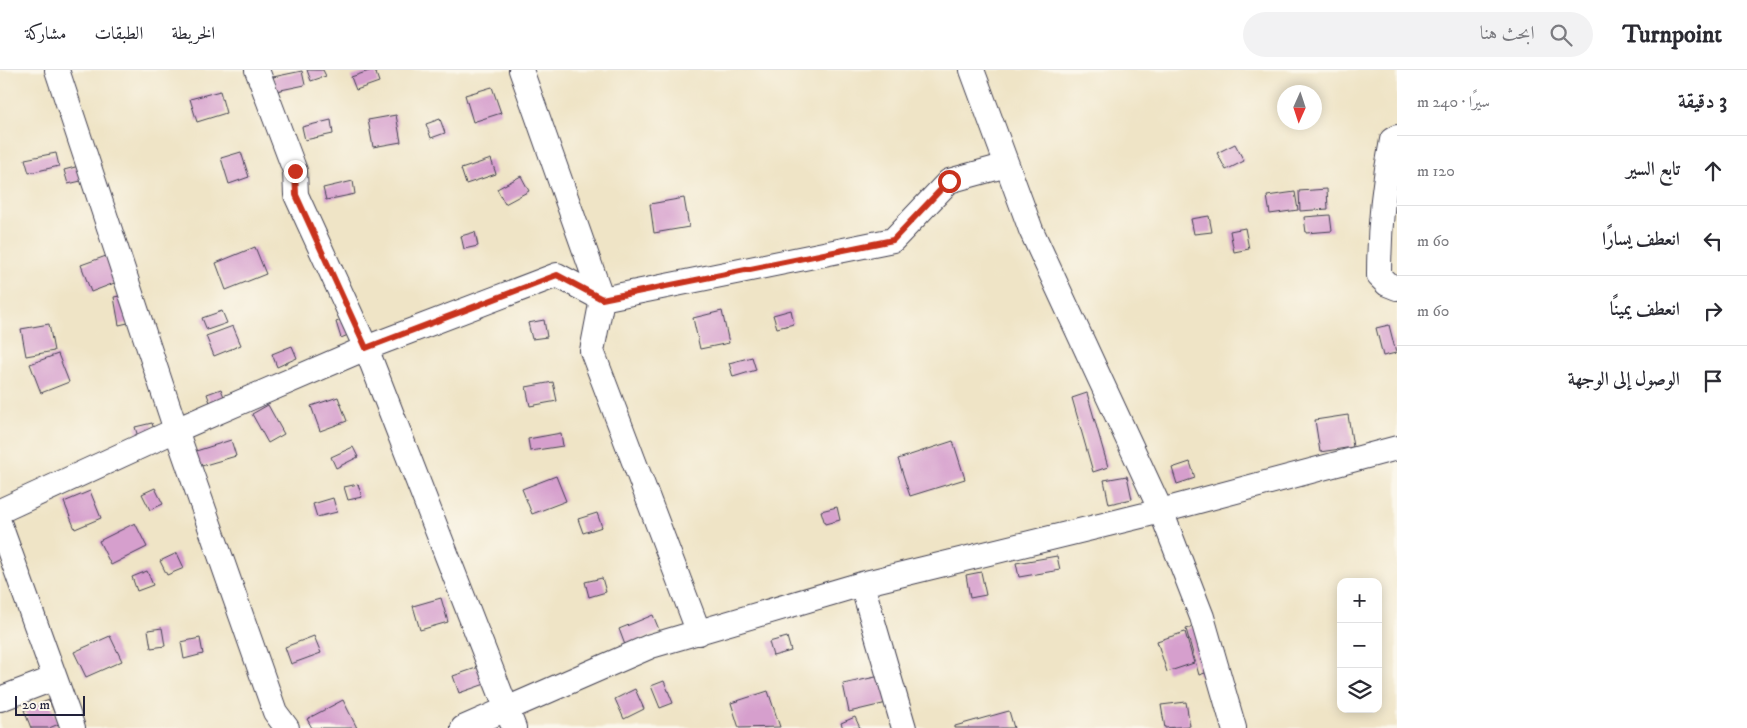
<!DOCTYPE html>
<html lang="ar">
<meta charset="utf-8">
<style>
body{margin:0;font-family:"IM FELL DW Pica",Amiri,serif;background:#f2f2f3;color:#2b2b33;direction:rtl}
.controls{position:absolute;right:15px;bottom:15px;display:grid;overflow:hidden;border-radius:10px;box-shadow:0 2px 12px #0003}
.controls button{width:45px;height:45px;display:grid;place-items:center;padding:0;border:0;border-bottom:1px solid #e1e1e2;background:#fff;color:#2b2b33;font:25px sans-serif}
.compass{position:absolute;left:1277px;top:15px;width:45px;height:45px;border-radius:50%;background:#fff;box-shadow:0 2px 12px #0003;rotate:183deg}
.scale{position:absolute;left:15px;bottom:12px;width:70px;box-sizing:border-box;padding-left:5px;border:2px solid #22223b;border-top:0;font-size:14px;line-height:18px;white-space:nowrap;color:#22223b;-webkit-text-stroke:4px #fbf7ec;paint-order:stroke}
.stop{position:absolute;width:15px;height:15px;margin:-11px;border:4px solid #c8321e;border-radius:50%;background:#fff}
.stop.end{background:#c8321e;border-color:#fff;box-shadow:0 1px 5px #0008}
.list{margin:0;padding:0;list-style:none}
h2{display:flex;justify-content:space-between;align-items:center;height:65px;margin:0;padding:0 20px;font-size:21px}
h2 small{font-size:16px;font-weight:400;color:#7c7c81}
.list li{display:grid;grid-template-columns:32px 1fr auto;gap:15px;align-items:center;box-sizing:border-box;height:70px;padding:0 20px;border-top:1px solid #e1e1e2}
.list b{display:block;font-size:19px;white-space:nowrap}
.list em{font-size:16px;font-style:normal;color:#7c7c81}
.icon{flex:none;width:28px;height:28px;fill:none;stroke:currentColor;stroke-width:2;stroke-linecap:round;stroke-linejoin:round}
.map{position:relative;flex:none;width:1397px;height:658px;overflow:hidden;direction:ltr}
header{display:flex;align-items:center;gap:30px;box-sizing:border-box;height:70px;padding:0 25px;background:#fff;border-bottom:1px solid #e1e1e2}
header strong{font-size:24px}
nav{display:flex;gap:28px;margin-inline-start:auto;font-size:18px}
.search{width:350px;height:45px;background:#f2f2f3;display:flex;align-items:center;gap:12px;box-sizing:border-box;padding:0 18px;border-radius:28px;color:#7c7c81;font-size:19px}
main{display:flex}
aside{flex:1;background:#fff}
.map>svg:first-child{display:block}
.building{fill:#d69fcd}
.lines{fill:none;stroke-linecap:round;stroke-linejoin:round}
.minor-casing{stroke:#413f50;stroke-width:26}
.minor{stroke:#fff;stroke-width:24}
.route{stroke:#c8321e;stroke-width:6}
</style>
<header>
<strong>Turnpoint</strong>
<div class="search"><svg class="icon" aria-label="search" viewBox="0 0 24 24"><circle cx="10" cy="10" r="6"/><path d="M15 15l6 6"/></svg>ابحث هنا</div>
<nav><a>الخريطة</a><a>الطبقات</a><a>مشاركة</a></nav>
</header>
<main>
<aside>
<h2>3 دقيقة<small>سيرًا · 240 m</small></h2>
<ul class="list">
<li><svg class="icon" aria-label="ahead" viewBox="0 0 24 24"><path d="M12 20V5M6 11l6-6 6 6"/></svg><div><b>تابع السير</b></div><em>120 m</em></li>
<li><svg class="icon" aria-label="left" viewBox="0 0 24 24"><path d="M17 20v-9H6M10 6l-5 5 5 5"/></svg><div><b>انعطف يسارًا</b></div><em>60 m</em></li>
<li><svg class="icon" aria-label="right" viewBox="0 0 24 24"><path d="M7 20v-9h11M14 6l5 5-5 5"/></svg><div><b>انعطف يمينًا</b></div><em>60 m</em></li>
<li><svg class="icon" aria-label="arrive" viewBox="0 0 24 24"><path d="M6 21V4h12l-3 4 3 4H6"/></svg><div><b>الوصول إلى الوجهة</b></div></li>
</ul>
</aside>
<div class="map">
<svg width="1397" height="658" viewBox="0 0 1397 658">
<rect width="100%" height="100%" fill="#fbf7ec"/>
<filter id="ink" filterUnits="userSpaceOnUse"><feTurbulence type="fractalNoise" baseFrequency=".02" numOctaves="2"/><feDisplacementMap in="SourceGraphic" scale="10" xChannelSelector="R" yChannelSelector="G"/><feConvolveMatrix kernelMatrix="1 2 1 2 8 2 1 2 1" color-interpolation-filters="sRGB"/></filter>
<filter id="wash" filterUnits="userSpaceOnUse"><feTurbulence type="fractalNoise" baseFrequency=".0096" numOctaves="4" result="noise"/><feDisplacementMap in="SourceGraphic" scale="20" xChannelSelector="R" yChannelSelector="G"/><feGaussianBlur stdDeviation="1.12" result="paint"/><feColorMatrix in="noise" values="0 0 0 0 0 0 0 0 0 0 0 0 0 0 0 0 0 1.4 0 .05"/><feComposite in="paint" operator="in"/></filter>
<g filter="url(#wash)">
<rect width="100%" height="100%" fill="#efe4c6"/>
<g id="blocks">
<!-- building -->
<path class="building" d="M307 0H323L326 6 311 11Z
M372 0H375L379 12 356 20 351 7Z
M302 1 305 15 276 21 273 7Z
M492 17 501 43 473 52 465 25Z
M220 21 226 43 197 52 190 29Z
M396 45 401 72 373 77 368 50Z
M440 49 445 63 431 68 426 54Z
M331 50 333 64 305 70 302 57Z
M1235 74 1244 91 1226 100 1217 83Z
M241 82 249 107 229 114 221 88Z
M56 83 59 96 29 103 25 89Z
M491 89 496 104 466 114 461 99Z
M94 92 98 107 68 114 64 100Z
M521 106 529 121 505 134 497 119Z
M353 111 355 124 326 130 323 118Z
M1327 119 1328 139 1300 141 1299 121Z
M1295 122 1298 140 1270 144 1267 126Z
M684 128 689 157 654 163 650 134Z
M1330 145 1332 161 1306 163 1304 147Z
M1209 146 1212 162 1194 164 1191 149Z
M1245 158 1249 179 1234 182 1230 161Z
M475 162 478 176 464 179 461 166Z
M255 177 266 204 226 220 216 193Z
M120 181 130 207 91 222 81 195Z
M136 223 141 250 119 255 114 227Z
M791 240 794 254 777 258 773 245Z
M222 241 227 253 207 260 202 248Z
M722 241 729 273 700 279 693 248Z
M350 247 355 262 341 268 336 252Z
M544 250 547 267 532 269 528 253Z
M49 254 54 281 26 286 21 259Z
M1389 255 1396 283 1383 286 1376 258Z
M233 256 241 275 214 286 206 266Z
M292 276 297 288 277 297 272 284Z
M58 284 69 312 41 323 30 294Z
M752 287 756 300 733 307 729 293Z
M553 312 557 331 530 336 526 317Z
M221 319 226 332 212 338 207 324Z
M1087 323 1108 397 1093 402 1072 328Z
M338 327 347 351 320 361 311 336Z
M268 335 284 364 268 373 252 344Z
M1348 345 1353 377 1320 382 1315 350Z
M152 353 155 363 138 367 135 357Z
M561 363 563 376 530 381 528 369Z
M231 370 236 386 198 397 193 382Z
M953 371 965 409 910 426 898 389Z
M353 377 358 387 336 398 331 387Z
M1190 392 1195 408 1177 414 1172 398Z
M556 406 566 431 532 444 522 419Z
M1127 406 1132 429 1109 434 1104 410Z
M358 414 362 427 348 430 344 417Z
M155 418 163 434 150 440 142 424Z
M90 421 101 448 75 459 64 432Z
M333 428 337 442 317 447 313 434Z
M837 437 840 450 825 454 821 441Z
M597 443 602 457 583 463 578 449Z
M135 453 147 477 111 495 99 471Z
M177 483 184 498 167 505 160 491Z
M1057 486 1060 500 1019 507 1016 493Z
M147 501 153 515 137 521 132 507Z
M981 502 986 525 970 528 966 505Z
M602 508 606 522 589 527 585 512Z
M441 528 448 552 420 560 413 536Z
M653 545 660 562 625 575 619 559Z
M1201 555 1214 600 1199 605 1186 559Z
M162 558 165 576 151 578 148 560Z
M1185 562 1194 593 1167 602 1157 571Z
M110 566 122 591 86 607 74 582Z
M314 566 321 583 291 594 285 577Z
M787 567 791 581 773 586 769 572Z
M200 568 203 584 184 589 181 572Z
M482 596 488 613 459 623 453 606Z
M885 605 891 632 849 642 843 614Z
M664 611 673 633 660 638 651 616Z
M635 619 644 639 624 649 615 629Z
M768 621 780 657 739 658 731 633Z
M49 630 59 654 49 658H31L24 640Z
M343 630 357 658H312L307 649Z
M1186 632 1190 656 1165 658 1161 635Z
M1009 641 1014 658H955V656Z
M855 647 860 658H843L841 653Z"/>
</g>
</g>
<g filter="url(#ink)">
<use href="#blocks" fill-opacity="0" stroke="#413f50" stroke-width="1"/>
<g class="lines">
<!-- minor casing -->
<g class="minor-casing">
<path id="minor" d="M57 0 176 360 275 642 287 658
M257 0 295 101 296 125 366 278 514 658
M521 0 602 229 592 281 699 563
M972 0 1031 160 1161 441 1202 547 1234 658
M1397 67 1392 70C1383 116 1379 160 1379 206L1387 214 1397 218
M0 441 176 360 366 278 557 205 602 229 893 170 949 111 1007 95
M0 455 73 658
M862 514 904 658
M0 629 55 608
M463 658 651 576 862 514 1161 441 1397 378"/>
</g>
<!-- minor -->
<use href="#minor" class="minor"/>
</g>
</g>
<g class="lines" filter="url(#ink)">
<!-- route -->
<path class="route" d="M295 101 296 125 366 278 557 205 602 229 893 170 949 111"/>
</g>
</svg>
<div class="controls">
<button>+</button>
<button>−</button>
<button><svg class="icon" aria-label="layers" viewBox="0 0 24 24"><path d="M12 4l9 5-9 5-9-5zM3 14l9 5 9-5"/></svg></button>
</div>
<svg class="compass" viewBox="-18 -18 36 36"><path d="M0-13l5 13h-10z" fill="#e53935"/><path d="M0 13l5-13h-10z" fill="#7c7c81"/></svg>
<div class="scale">20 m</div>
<div class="stop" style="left:949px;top:111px"></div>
<div class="stop end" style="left:295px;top:101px"></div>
</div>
</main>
